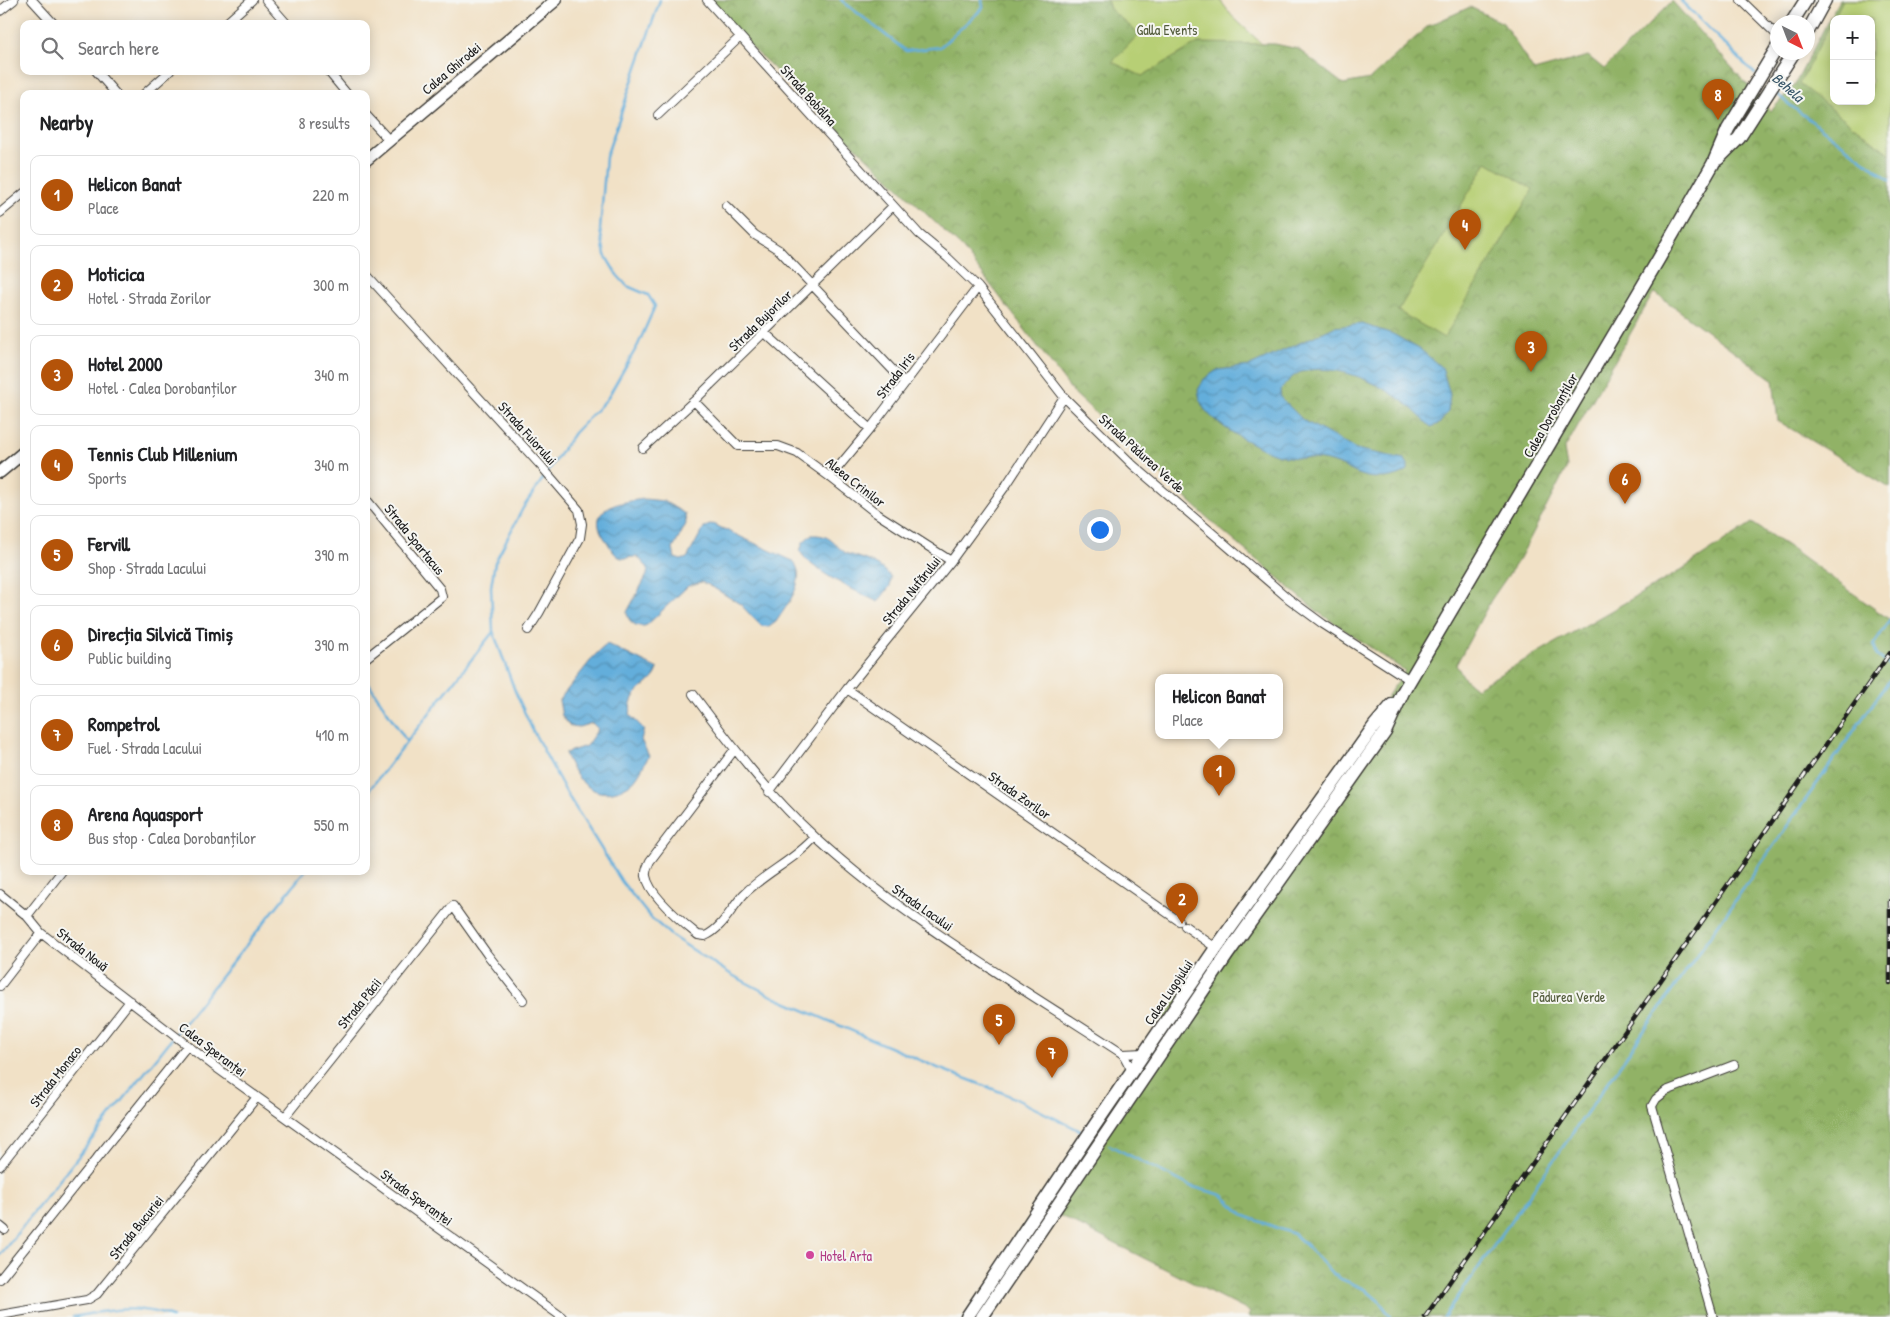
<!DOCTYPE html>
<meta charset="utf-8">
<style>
body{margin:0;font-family:"Patrick Hand",sans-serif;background:#f6f6f6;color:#202124}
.controls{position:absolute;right:15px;top:15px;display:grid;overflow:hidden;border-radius:10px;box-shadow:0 2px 12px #0003}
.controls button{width:45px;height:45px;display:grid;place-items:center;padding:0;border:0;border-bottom:1px solid #e0e0e0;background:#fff;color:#202124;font:25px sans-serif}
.compass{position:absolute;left:1770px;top:15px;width:45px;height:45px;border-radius:50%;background:#fff;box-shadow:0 2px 12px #0003;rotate:138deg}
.you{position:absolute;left:1099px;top:529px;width:18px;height:18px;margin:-12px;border:4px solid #fff;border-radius:50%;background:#1a73e8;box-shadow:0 0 0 8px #1a73e833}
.badge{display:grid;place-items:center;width:32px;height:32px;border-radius:50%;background:#b45309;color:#fff;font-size:16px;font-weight:700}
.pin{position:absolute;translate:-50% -41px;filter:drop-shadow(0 1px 2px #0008)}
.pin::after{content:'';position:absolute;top:26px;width:18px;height:15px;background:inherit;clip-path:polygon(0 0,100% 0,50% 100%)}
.popup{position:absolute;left:1155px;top:674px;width:128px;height:65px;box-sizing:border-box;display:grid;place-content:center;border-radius:10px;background:#fff;filter:drop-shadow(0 1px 4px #0005);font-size:16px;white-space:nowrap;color:#757577}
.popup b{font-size:19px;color:#202124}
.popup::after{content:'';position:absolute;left:50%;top:100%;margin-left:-10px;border:10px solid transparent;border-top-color:#fff}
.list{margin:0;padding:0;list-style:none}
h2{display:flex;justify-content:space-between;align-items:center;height:65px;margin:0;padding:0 20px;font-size:21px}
h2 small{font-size:16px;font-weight:400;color:#757577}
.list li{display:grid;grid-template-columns:32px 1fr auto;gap:15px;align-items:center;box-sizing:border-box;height:80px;margin:0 10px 10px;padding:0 10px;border:1px solid #e0e0e0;border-radius:10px}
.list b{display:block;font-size:19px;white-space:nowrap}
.list p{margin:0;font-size:16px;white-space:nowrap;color:#757577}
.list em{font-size:16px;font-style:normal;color:#757577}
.icon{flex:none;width:28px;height:28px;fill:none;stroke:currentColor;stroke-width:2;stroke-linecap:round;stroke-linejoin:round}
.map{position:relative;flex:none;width:1890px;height:1317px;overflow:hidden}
.search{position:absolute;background:#fff;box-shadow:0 2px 12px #0003;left:20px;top:20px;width:350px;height:55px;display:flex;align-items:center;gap:12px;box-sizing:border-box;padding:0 18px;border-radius:10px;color:#757577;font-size:19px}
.panel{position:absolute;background:#fff;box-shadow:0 2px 12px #0003;left:20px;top:90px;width:350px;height:785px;border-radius:10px}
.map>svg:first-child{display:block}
.forest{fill:url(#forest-crowns);stroke:#566741;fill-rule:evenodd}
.park{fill:#b7cf75;stroke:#6a7648;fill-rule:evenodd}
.water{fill:url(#water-waves);stroke:#40657c}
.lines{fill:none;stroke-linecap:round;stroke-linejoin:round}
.stream{stroke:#63aedb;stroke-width:2.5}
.street-casing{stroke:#3c3a36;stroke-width:10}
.secondary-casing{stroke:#3c3a36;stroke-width:14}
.primary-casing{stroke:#3c3a36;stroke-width:15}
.street{stroke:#fff;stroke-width:8}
.secondary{stroke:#fff;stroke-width:11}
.primary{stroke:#fff;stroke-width:12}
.rail-casing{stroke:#1c1c1c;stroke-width:4.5}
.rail{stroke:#f6f6f2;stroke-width:2.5;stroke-dasharray:8;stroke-linecap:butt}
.hotel-dot{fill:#d1479c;stroke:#f6f6f2;stroke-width:2}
.labels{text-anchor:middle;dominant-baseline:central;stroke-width:4;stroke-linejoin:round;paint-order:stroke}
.park-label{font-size:14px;fill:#525b3b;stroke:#f6f6f2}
.street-label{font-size:14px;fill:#1c1c1c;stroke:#f6f6f2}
.hotel-label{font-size:14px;fill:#b23c85;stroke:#f6f6f2;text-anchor:start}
.water-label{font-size:15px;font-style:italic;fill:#385668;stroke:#f6f6f2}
</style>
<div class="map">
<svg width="1890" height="1317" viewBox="0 0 1890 1317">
<defs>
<pattern id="forest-crowns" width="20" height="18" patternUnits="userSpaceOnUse" patternTransform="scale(1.25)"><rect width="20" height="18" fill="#91b266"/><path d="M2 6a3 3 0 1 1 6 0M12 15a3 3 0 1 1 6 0" fill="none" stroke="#7c9858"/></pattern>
<pattern id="water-waves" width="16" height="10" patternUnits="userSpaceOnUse" patternTransform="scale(1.25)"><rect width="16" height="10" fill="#63aedb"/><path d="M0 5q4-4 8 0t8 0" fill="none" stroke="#518db1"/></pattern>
</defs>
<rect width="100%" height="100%" fill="#f6f6f2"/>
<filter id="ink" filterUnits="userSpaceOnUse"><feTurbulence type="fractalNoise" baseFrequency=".02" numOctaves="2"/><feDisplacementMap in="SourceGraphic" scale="10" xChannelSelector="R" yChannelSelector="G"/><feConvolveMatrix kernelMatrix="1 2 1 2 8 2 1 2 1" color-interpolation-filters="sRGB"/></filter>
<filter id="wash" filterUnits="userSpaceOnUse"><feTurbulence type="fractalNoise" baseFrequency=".0096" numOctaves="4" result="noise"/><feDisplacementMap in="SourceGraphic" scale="20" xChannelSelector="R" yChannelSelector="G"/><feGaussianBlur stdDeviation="1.12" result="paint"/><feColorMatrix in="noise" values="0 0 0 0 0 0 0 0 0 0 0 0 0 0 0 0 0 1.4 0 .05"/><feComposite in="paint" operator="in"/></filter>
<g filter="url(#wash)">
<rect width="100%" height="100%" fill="#f1e1c6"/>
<!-- forest -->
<path class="forest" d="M702 0H1107L1110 9 1198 43 1275 44 1298 49 1343 84 1370 79 1428 26 1470 7 1503 23 1534 71 1588 56 1604 69 1672 1 1771 111 1795 84 1839 0H1890V488L1778 421 1773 380 1654 292 1564 450 1567 467 1520 558 1491 600 1456 665 1465 679 1476 688 1675 574 1752 523 1792 549 1890 620V1317H1248L1250 1312 1047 1209 1081 1137 1405 671 1318 612 1212 522 1072 391 963 249ZM1834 19H1871V101H1834Z"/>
<!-- park -->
<path class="park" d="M1107 0H1220L1232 16 1262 44 1198 43 1142 76 1112 62 1139 34 1110 9Z
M1843 0H1890V154L1799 84ZM1834 19H1871V101H1834Z
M1487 162 1533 189 1444 338 1398 311Z"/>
<!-- water -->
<path class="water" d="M1362 324 1393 334 1421 350 1442 368 1450 394 1448 412 1439 424 1431 427C1424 421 1418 414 1411 408 1385 385 1336 361 1301 372 1292 375 1286 384 1280 390L1281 398 1303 420 1356 449 1404 459 1408 464V470C1396 479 1374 480 1360 475 1351 471 1342 465 1332 462 1315 457 1296 460 1279 455 1259 449 1211 424 1202 405 1200 401 1199 395 1198 390L1204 379 1217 370 1250 366 1334 327Z
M644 499 664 501 685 514 686 524 673 549 675 558 681 560 687 558 703 529 707 526 713 524 793 561C809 579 786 606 776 622L769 627 761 626 740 604 709 585 701 582 688 586 647 625C638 629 627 622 627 612L647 575 648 568 638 557C632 556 624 560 619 557 613 554 609 544 605 539 583 507 622 502 644 499Z
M811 535C832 534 832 544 846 553 849 555 854 555 857 557 870 561 882 566 891 577L890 586 878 602C858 592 809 570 800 551L803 542Z
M607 644 658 669C654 684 635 688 631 703 630 706 631 711 630 715L644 729 641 740 649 756C643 765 639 778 629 785 598 805 576 783 565 753L586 746 598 729 592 723 579 727 570 726 562 716 559 700 595 655Z"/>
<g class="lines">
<!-- stream -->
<path class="stream" d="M660 0 606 157 600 230 605 255 617 275 627 286 648 295 655 306 638 345 607 399 574 433 523 508 495 562 491 587 493 631 515 691 532 729 567 794 622 882 649 916 673 937 732 975 776 998 938 1068 1006 1094 1083 1132
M841 0 906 51 940 47 983 8 982 0
M1680 0 1755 74
M1774 91 1786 102 1890 180
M1890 620 1874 644 1877 656 1890 665
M366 679 407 742
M366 794 493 632
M1109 1145 1190 1186 1222 1195 1245 1216 1294 1234 1306 1245 1332 1273 1341 1279 1365 1289 1380 1302 1391 1317
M0 1255 305 871
M73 1317C107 1310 139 1304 172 1317
M1444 1317 1890 679"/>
</g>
</g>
<g filter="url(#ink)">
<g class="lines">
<!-- street casing -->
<g class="street-casing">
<path id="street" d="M32 0 54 24
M266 0 287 24
M707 0 919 234 948 258 978 287 1064 397 1133 465 1289 599 1323 624 1410 680
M1741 0 1778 36
M0 11 14 0
M225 24 252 0
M96 71 116 94
M328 71 347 94
M144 94 170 71
M366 115 389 140
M658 115 740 37
M726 206 755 235 779 250 905 383
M0 213 24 193
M366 274 542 467 579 510 582 524 580 538 539 613 528 630
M765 333 870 429
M694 401 738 446H778L797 453 830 477 876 513 951 561
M643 448 694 401 893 206
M830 477 870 429 978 287
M366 499 440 589 442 597 366 658
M847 689 1179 921
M693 694C731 745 769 795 816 838 908 922 1019 986 1123 1054L1132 1071
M735 749 650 861C648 866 645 870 646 876 649 895 683 923 698 935L705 936C722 929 732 907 744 894 766 872 795 860 815 837
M769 792 847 689 951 561 1007 484 1064 397
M0 894 27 916 41 933 214 1066 562 1317
M27 916 62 871
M1185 926 1216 948
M0 986 41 933
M1123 1054 1144 1053
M285 1117 453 906 487 954 523 1000
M0 1166 130 1001
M0 1226 5 1230
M0 1279 187 1046
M0 1315 87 1300 97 1294 257 1097
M1713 1317 1652 1106 1656 1099 1666 1091 1734 1065"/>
</g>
<!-- secondary casing -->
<g class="secondary-casing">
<path id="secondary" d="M366 160 556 0
M0 472 24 452"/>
</g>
<!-- primary casing -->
<g class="primary-casing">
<path id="primary" d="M1792 22 1806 0
M1808 31 1825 0
M1718 159 1739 138 1794 52
M967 1317 1095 1125 1216 948 1375 725 1392 705
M982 1317 1227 955 1385 732 1403 692 1658 260 1713 164 1728 129 1778 46"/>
</g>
<!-- street -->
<use href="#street" class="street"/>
<!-- secondary -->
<use href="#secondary" class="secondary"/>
<!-- primary -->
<use href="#primary" class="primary"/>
<!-- rail casing -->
<g class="rail-casing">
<path id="rail" d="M1890 901V983
M1425 1317 1890 653"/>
</g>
<!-- rail -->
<use href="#rail" class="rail"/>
</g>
</g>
<!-- markers -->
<circle class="hotel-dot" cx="810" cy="1255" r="5"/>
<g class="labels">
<!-- park labels -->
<g class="park-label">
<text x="1167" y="29">Galla Events</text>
<text x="1569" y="996">Pădurea Verde</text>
</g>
<!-- street labels -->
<g class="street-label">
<text transform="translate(451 68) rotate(-40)">Calea Ghirodei</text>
<text transform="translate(809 95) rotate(48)">Strada Bobâlna</text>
<text transform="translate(760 320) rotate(-44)">Strada Bujorilor</text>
<text transform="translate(895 375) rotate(-53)">Strada Iris</text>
<text transform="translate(1550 415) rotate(-60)">Calea Dorobanților</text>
<text transform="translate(528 433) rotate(48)">Strada Fuiorului</text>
<text transform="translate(1142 453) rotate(42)">Strada Pădurea Verde</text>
<text transform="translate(856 482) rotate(38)">Aleea Crinilor</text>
<text transform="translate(415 539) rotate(51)">Strada Spartacus</text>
<text transform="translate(911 590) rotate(-51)">Strada Nufărului</text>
<text transform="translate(1020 795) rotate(35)">Strada Zorilor</text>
<text transform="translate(923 907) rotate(35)">Strada Lacului</text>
<text transform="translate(83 949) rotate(38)">Strada Nouă</text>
<text transform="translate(1168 992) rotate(-56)">Calea Lugojului</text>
<text transform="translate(359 1003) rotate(-51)">Strada Păcii</text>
<text transform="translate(213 1049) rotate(37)">Calea Speranței</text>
<text transform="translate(55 1076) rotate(-52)">Strada Monaco</text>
<text transform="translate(417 1197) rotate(36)">Strada Speranței</text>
<text transform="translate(136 1227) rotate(-51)">Strada Bucuriei</text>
</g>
<!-- hotel labels -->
<g class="hotel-label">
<text x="820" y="1255">Hotel Arta</text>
</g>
<!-- water labels -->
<g class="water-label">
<text transform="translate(1788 87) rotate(41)">Behela</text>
</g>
</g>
</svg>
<div class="controls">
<button>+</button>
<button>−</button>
</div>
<svg class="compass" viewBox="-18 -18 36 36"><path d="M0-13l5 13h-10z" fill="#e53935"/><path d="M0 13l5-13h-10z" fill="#757577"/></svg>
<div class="you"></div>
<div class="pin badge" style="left:1219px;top:796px">1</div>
<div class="popup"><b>Helicon Banat</b>Place</div>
<div class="pin badge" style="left:1182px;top:924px">2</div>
<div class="pin badge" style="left:1531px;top:372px">3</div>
<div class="pin badge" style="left:1465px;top:250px">4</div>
<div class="pin badge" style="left:999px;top:1045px">5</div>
<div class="pin badge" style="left:1625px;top:504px">6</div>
<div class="pin badge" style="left:1052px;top:1078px">7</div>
<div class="pin badge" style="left:1718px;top:120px">8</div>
<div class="search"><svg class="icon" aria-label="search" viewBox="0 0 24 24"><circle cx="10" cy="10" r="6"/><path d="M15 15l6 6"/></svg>Search here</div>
<section class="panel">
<h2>Nearby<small>8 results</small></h2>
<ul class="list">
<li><span class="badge">1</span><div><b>Helicon Banat</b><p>Place</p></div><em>220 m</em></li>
<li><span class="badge">2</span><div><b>Moticica</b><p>Hotel · Strada Zorilor</p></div><em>300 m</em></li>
<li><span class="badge">3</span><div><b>Hotel 2000</b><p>Hotel · Calea Dorobanților</p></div><em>340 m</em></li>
<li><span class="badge">4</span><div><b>Tennis Club Millenium</b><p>Sports</p></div><em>340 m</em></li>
<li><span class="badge">5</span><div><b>Fervill</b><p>Shop · Strada Lacului</p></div><em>390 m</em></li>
<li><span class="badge">6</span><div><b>Direcția Silvică Timiș</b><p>Public building</p></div><em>390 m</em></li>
<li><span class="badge">7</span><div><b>Rompetrol</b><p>Fuel · Strada Lacului</p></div><em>410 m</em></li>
<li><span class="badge">8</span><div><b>Arena Aquasport</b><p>Bus stop · Calea Dorobanților</p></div><em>550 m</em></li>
</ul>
</section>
</div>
